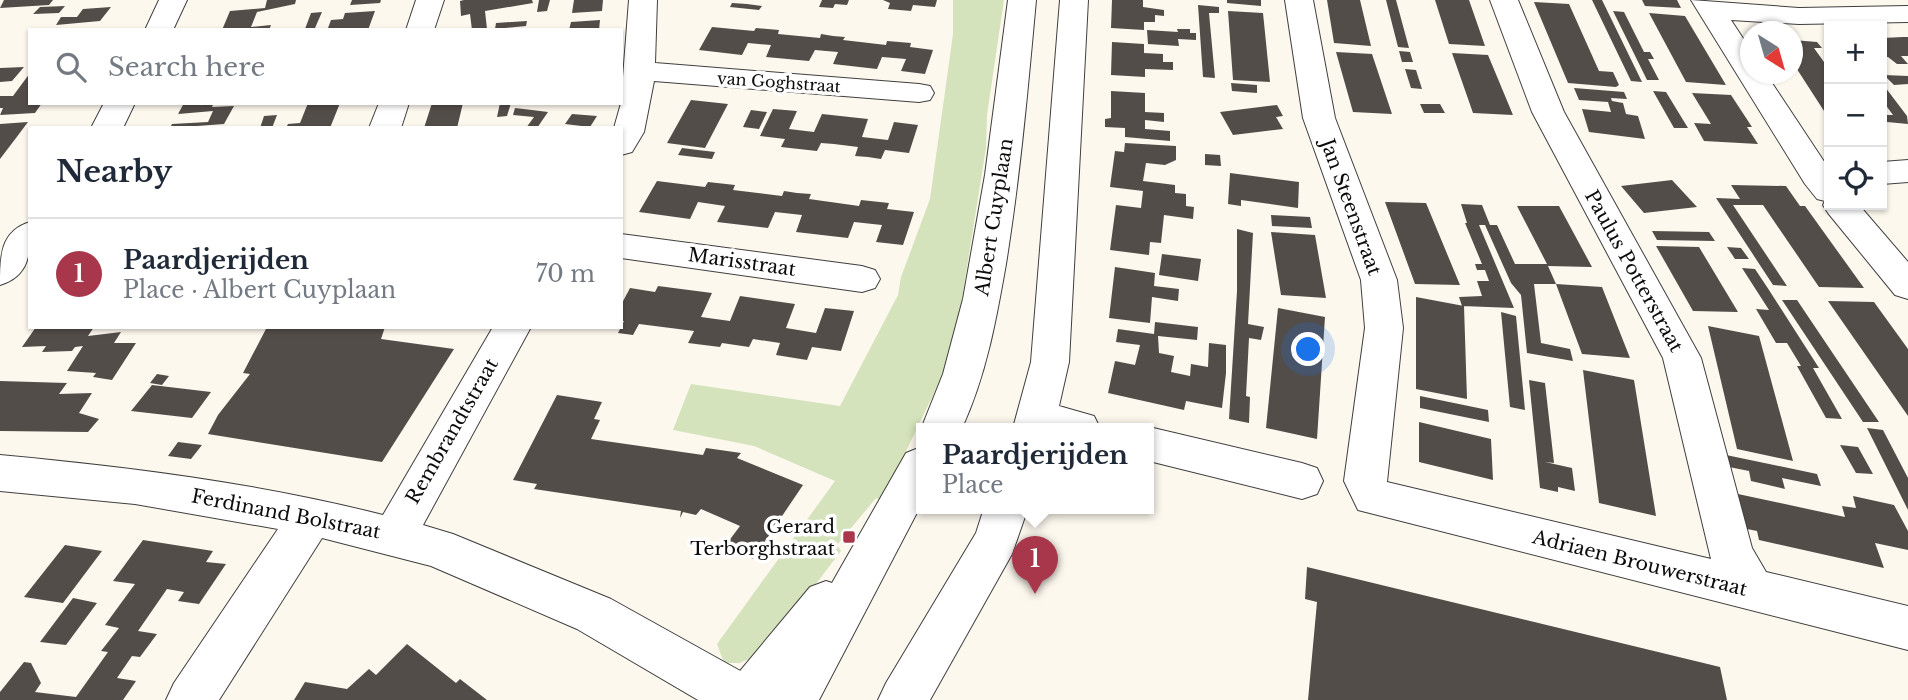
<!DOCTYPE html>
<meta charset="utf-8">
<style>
body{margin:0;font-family:"Libre Baskerville",serif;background:#f6f6f7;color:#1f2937}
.controls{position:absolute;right:21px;top:21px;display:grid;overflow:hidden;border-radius:0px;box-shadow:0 2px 5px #0004}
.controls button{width:63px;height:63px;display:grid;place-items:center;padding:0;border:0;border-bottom:2px solid #e0e1e3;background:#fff;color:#1f2937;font:35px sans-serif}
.compass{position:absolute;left:1740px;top:21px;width:63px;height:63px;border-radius:50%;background:#fff;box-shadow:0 2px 5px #0004;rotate:143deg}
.you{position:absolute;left:1309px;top:350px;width:24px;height:24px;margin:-18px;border:5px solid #fff;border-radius:50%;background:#1a73e8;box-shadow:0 0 0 10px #1a73e833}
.badge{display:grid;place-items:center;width:46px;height:46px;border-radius:50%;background:#a9374c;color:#fff;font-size:23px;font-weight:700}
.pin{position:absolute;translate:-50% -58px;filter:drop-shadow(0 2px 4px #0008)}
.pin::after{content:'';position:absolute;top:37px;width:24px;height:21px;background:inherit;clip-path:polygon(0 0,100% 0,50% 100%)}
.popup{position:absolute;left:916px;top:423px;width:238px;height:91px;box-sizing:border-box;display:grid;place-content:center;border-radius:0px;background:#fff;filter:drop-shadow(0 2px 5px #0005);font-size:23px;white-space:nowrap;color:#747a83}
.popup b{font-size:26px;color:#1f2937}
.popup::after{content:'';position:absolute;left:50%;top:100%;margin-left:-14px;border:14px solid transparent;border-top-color:#fff}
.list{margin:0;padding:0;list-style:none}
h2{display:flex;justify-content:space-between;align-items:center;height:91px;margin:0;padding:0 28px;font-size:30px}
h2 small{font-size:23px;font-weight:400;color:#747a83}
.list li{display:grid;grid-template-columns:46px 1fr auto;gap:21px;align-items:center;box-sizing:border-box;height:112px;padding:0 28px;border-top:2px solid #e0e1e3}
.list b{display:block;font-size:26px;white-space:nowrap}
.list p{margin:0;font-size:23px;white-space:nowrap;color:#747a83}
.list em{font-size:23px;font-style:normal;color:#747a83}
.icon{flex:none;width:38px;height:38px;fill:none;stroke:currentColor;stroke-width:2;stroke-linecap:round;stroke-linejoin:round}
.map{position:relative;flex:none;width:1908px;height:700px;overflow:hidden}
.search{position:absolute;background:#fff;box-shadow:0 2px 5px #0004;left:28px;top:28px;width:595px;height:77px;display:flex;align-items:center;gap:18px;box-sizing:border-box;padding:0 24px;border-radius:0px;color:#747a83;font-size:26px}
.panel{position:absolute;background:#fff;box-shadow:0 2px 5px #0004;left:28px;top:126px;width:595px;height:203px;border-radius:0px}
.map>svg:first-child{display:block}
.green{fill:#d5e3bc}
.building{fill:#534d4a}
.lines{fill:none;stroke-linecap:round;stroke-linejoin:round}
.minor-casing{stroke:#3f3f3f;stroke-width:2}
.tertiary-casing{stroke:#3f3f3f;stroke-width:2}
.minor{fill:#fff;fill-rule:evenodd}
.tertiary{fill:#fff;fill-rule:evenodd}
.poi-dot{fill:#a9374c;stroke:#fff;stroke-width:2.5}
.labels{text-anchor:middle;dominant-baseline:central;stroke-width:7;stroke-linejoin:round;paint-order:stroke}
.far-street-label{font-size:16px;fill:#0c0c0c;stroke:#fff}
.street-label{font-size:19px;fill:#0c0c0c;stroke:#fff}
.poi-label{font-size:19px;fill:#0c0c0c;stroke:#fff;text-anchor:end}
</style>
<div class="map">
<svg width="1908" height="700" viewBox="0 0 1908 700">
<rect width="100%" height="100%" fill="#fdf8ee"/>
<!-- green -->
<path class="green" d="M953 0H1004L987 115 986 148 960 311 946 368 882 501 876 498 837 545 841 551 764 652 740 663H724L717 644 835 481 754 446 673 430 691 384 840 406 898 295 901 277 930 199 953 34Z"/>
<!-- building -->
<path class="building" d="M4 0H53L49 5 0 8Z
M267 0H296L295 4 257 12 251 27 271 25 269 30H222L230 11 265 8Z
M352 0H381L380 3 350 5Z
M464 0H532L533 3 485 11 487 29 472 30 470 14 461 16 460 1Z
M539 0H550L547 11 537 12Z
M574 0H603L602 11 572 13Z
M822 0H849L847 5 835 4 833 8 819 7Z
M883 0H937L935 7 913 5 911 11 888 9 890 3Z
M1112 0H1143V7L1164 10V16L1155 15V22H1144V30L1111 28Z
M1227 0H1261V6L1227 3Z
M1327 0H1360L1371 46 1334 43Z
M1386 0H1396L1409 48 1398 47Z
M1435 0H1469L1485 46 1449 44Z
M1592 0H1602L1642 82 1631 81Z
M1642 0H1677L1681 8 1645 6Z
M1534 2 1569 4 1599 71 1613 72 1619 85 1616 87 1568 83Z
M732 3 747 4 762 6 759 10 730 7Z
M1198 5 1219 7V13H1209L1215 78 1203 77Z
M65 6 59 13 33 14 40 7Z
M111 7 100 21 56 25 61 17H77L83 9Z
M375 11 368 30 328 28 331 20 343 19 345 13Z
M1228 11 1263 13 1270 82 1233 80Z
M1613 11 1624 12 1644 52H1650L1654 59H1648L1659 80H1647Z
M322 12 315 28 305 29 311 13Z
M1649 13 1685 16 1726 85 1686 82Z
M600 20 599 30H569L571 22Z
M527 21 526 26 495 29 496 23Z
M712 27 754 31 756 28 779 30 778 34 820 38 821 34 833 36 845 37 843 40 886 45 887 41 911 43 910 47 933 50 925 74 901 71 906 59 882 57 877 69 833 64 838 52 826 51 815 50 809 61 766 57 771 45 748 43 742 55 699 50Z
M1177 29H1190V33H1196V40L1178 39 1179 46 1148 44 1147 30 1178 32Z
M1903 37H1908V56H1901L1908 64H1897L1888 57H1882V38Z
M1793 40 1817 42 1822 48H1814L1829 69V111H1824L1793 63Z
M1112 42 1144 44V53L1163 54V62H1173V70L1145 69V77L1111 75Z
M1399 51 1410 52 1413 62H1402Z
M1336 52 1372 54 1392 114 1353 112Z
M1452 53 1488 55 1513 115 1473 113Z
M24 67 12 81 0 82V68Z
M1405 69 1416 70 1422 89 1411 88Z
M30 73V103H42L35 113 0 115 3 108H0V96H13Z
M1884 75 1908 76V84L1894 85Z
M1231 83 1257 85V93L1232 91Z
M1882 83 1907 116 1908 124 1887 122 1882 115H1893L1882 100Z
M1574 88 1624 92 1627 99 1611 98 1612 101 1623 103 1626 114 1638 116 1645 139 1589 132 1582 109 1611 112 1608 102 1579 100Z
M1111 91 1145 93V112L1164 113V122L1145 120V129L1170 131V141L1125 137V128L1105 127V119L1111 118Z
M1653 91 1666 92 1688 128H1674Z
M1692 93 1731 95 1752 127H1747L1758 144 1704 141 1694 123 1711 124Z
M691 100 728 104 705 148 667 143Z
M184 103H214L212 107 234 106 224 124 170 128 172 124 208 122 213 111 178 114Z
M308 103H340L330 128H286L288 124 300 123Z
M432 103H463L457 128H424Z
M500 103H511L507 116 497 117Z
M1420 104H1440L1445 113H1424Z
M1277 105 1283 116 1276 117 1283 129 1233 135 1220 112Z
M515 108 532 110 548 112 537 128H526L534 117 513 115Z
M773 109 797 111 789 129 814 132 822 114 868 119 862 137 888 140 894 122 918 125 909 153 885 150 881 159 868 157 855 156 858 147 834 144 821 143 817 151 781 147 785 139 760 136Z
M751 110 767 112 759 129 743 127Z
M572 114 597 116 590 127 565 124Z
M277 115 272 128H260L264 116Z
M28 122 16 138 0 159V124Z
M1125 143 1176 146V160L1165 165 1146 163 1143 181 1175 185V193L1186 194V206L1194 207 1193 219 1164 215 1161 243 1150 242 1149 255 1110 250 1116 205 1141 208 1143 191 1110 187 1115 151 1124 152Z
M682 148 698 150 715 152 712 159 678 155Z
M1205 154 1220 155 1221 166 1205 165Z
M1230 173 1299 182 1298 208 1241 200V206L1228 204Z
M1672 180 1697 207 1644 213 1621 186Z
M657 181 705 187 708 182 735 185 733 190 782 196 784 191 797 193 811 194 809 199 859 206 861 200 889 203 887 209 914 212 903 245 876 242 882 225 854 222 848 238 796 232 802 215 775 212 768 228 717 222 725 206 698 202 690 219 639 212Z
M1731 185 1786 186 1800 206H1805L1864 288 1819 287 1763 205H1733L1787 286 1773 285 1716 198 1740 199Z
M1385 202 1426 203 1460 285 1415 284Z
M1461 204 1482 205 1490 225H1497L1515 264H1547L1517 206H1559L1592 267 1548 266 1556 284 1602 287 1630 358 1582 354 1556 284H1534L1541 343 1570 349 1573 361 1527 353 1521 295 1511 283 1485 225H1479L1514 308 1462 306 1459 297 1482 296 1477 281H1489L1485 270H1477L1475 264H1482L1465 223H1467Z
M1271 215 1310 217 1312 228 1272 226Z
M1237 229 1253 233 1248 324 1264 327 1261 340 1249 338 1246 396 1250 397 1249 423 1229 419 1237 291Z
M1652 231 1709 232 1715 241 1657 240Z
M1271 232 1315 235 1326 298 1281 295Z
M1656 246 1699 247 1738 312 1693 311Z
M1727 247 1741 248 1749 259H1735Z
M1162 254 1201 259 1198 281 1159 275Z
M1115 267 1155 273 1154 286 1179 289 1178 301 1152 297 1150 323 1109 318Z
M1742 268 1755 269 1769 290 1819 368H1813L1842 419 1826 418 1797 366H1801L1787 343H1776L1756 309 1769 310Z
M658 286 712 293 701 317 730 321 740 296 795 304 786 328 816 333 825 308 854 311 841 351 812 347 807 360 776 355 780 343 753 339 749 347 722 343 720 347 688 343 694 331 639 324 633 335 618 333 624 321H621V305L630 288 655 292Z
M1416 297 1464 306 1467 399 1416 389Z
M1782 300H1797L1879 422H1863Z
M1828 301 1874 302 1908 349V416Z
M1278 308 1325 317 1317 439 1266 428Z
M1501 312 1516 316 1525 410 1510 407Z
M1155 322 1198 327 1197 340 1158 336 1159 353 1174 356 1171 372 1190 376 1191 364 1208 367 1209 343 1226 345V373L1222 408 1186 401 1184 410 1108 393 1115 361 1135 365 1140 345 1116 342 1118 329 1154 334Z
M1708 326 1759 336 1793 461 1737 449Z
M36 327H94L88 336 121 332 114 343H136L112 380 93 377 96 373 67 371 83 346 75 347 72 351 42 352 46 346 22 347Z
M267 327H385L381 339 454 349 382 462 208 434 218 415 250 374 243 373Z
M1583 370 1634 380 1656 516 1599 503Z
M157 374 169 376 162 385 150 383Z
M1529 380 1545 383 1554 463 1545 462 1572 468 1575 491 1558 487V492L1540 488Z
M0 381 67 383 59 394 92 393 79 413 99 419 88 432 0 431Z
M152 385 211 392 192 418 131 411Z
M557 395 602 402 594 419 600 420 591 439 703 455 706 448 741 453 737 458 803 485 753 559 725 546 740 526 701 509 696 515 683 512 680 518 681 511 534 489 537 484 513 480Z
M1420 396 1488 410 1489 422 1420 408Z
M1419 422 1491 439 1493 480 1419 462Z
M1867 428 1883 430 1908 478V510Z
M178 442 202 445 191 459 168 456Z
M1840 445 1858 447 1873 474 1856 473Z
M1726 455 1817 474 1821 486 1782 478 1785 489 1751 481 1749 471 1729 467Z
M1738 494 1845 517 1842 506 1856 508 1853 496 1894 505 1908 531V550L1875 543 1884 568 1759 540 1757 531 1747 529Z
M143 540 213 551 206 562 226 564 199 604 178 601 184 592 167 589 138 631 157 634 140 657 132 656 117 678 136 681 123 700H0V692L24 662 31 663 41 683 35 692 76 697 108 652 101 651 119 628 105 625 135 584 113 581Z
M65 545 102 551 63 603 24 597Z
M1307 567 1720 667 1727 700H1308L1317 602 1305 599Z
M73 598 97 603 66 645 40 642Z
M407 644 456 683 460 679 487 700H294L305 682 347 689 369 669 376 675Z"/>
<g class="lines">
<!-- minor casing -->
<g class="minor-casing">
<path id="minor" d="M159 0H187L173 30H145Z
M416 0H444L434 30H406Z
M629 0H657L655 63 919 84 930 86 934 93 930 100 919 102 654 81 644 132 632 152 621 155V128H614L621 103Z
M1060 0H1088L1069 362 1059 406 1094 416 1100 428H1013L1031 362Z
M1285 0H1313L1335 118 1397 280 1403 328 1387 482 1711 559 1663 358 1532 112 1490 0H1518L1564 112 1701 358 1752 548 1766 572 1908 606V650L1358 510 1344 481 1365 328 1361 280 1303 118Z
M1691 0 1799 8 1908 6V22L1799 24 1731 20 1750 49V74H1766L1829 169V205H1859L1908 262V299L1895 295 1828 213 1823 205 1825 201 1817 199 1805 184Z
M104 103H135L123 128H91Z
M379 103H409L401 128H369Z
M1908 160V182L1882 184V162Z
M30 222C30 250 32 275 0 285 0 257 0 231 30 222Z
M621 234 862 266 875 270 880 279 875 288 862 292 621 258Z
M493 327H531L423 525 453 534 611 599 762 683 770 700H698L577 629 431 566 322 538 219 700H166L174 683 278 529 135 504 0 491V455C129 467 257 483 383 515Z
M1149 427 1302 463 1317 468 1323 481 1317 494 1302 499 1149 461V428H1147Z
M984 508H1028L1012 554 930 700H878L886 683 976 533Z"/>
</g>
<!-- tertiary casing -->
<g class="tertiary-casing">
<path id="tertiary" d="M1008 0H1036C1028 88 1020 177 1006 264 996 321 986 376 962 428L921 429 943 374 963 299 985 175Z
M921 447V505L819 700H722L730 683 810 587 826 581 832 583 906 453Z"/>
</g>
<!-- minor -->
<use href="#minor" class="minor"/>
<!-- tertiary -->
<use href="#tertiary" class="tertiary"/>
</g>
<!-- markers -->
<rect class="poi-dot" x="842" y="530" width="14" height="14" rx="3.5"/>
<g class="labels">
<!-- far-street labels -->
<g class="far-street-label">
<text transform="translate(779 82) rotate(4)">van Goghstraat</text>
</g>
<!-- street labels -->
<g class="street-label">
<text transform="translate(1351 207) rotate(70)">Jan Steenstraat</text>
<text transform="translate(994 217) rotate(-81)">Albert Cuyplaan</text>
<text transform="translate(742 262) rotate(8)">Marisstraat</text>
<text transform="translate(1634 271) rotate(61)">Paulus Potterstraat</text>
<text transform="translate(452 431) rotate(-60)">Rembrandtstraat</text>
<text transform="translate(286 514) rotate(11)">Ferdinand Bolstraat</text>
<text transform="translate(1640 563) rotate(14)">Adriaen Brouwerstraat</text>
</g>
<!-- poi labels -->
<g class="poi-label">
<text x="835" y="526">Gerard<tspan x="835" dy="22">Terborghstraat</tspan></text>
</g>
</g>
</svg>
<div class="controls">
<button>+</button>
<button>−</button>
<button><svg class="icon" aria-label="locate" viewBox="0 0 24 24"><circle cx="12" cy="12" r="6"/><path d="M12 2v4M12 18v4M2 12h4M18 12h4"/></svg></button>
</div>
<svg class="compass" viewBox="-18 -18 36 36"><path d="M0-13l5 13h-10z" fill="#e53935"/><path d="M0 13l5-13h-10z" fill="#747a83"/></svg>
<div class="you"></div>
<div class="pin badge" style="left:1035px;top:594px">1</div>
<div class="popup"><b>Paardjerijden</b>Place</div>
<div class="search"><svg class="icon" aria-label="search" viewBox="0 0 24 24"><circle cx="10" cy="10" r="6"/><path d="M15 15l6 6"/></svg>Search here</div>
<section class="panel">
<h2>Nearby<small></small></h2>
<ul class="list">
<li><span class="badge">1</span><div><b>Paardjerijden</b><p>Place · Albert Cuyplaan</p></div><em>70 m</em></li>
</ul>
</section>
</div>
